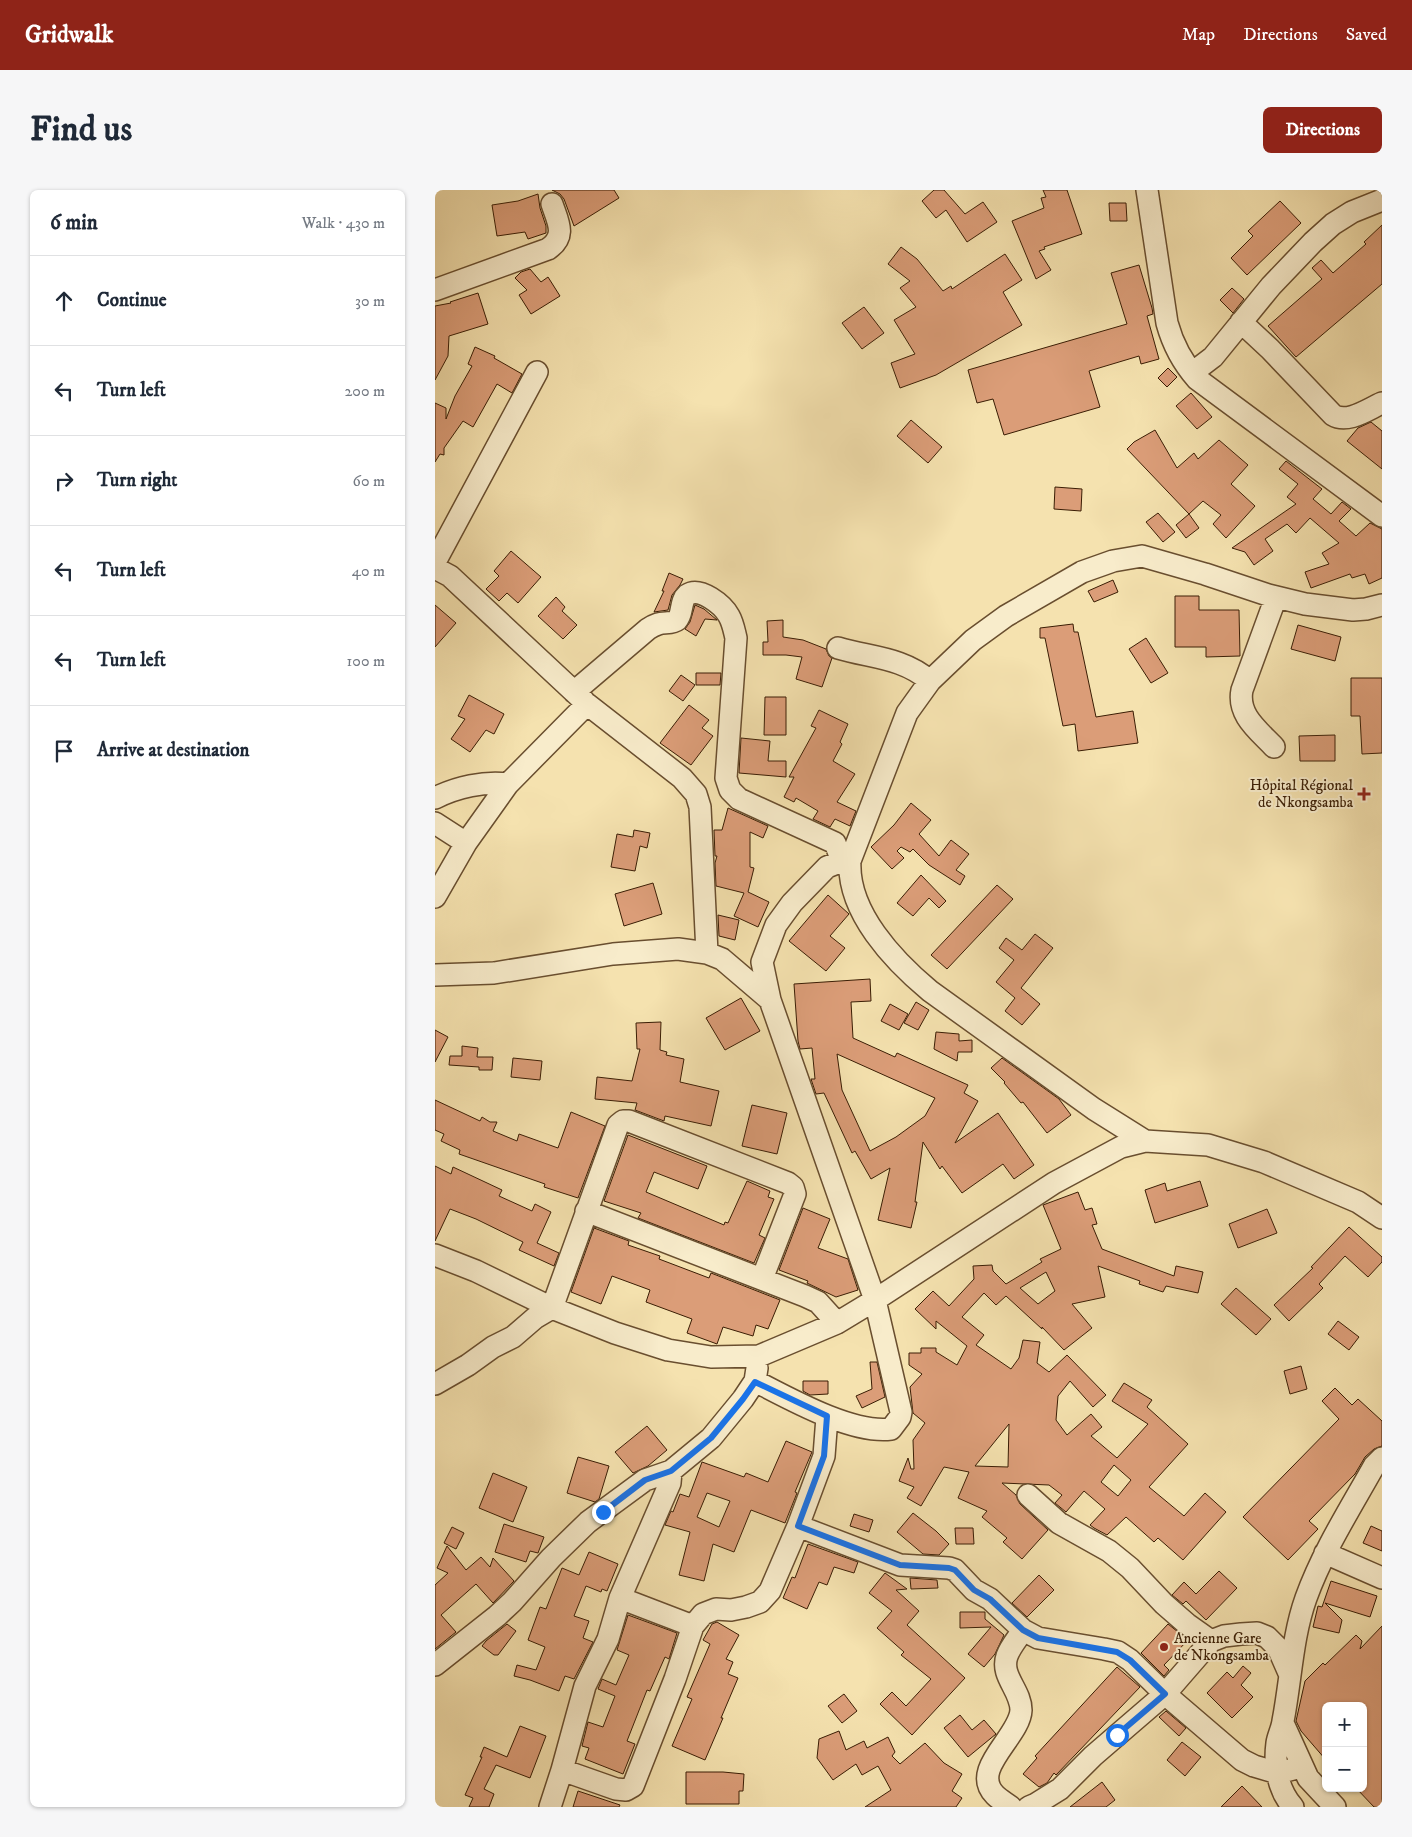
<!DOCTYPE html>
<meta charset="utf-8">
<style>
body{margin:0;font-family:"IM FELL DW Pica",serif;background:#f6f6f7;color:#1f2937}
.controls{position:absolute;right:15px;bottom:15px;display:grid;overflow:hidden;border-radius:8px;box-shadow:0 1px 4px #0004}
.controls button{width:45px;height:45px;display:grid;place-items:center;padding:0;border:0;border-bottom:1px solid #e0e1e3;background:#fff;color:#1f2937;font:25px sans-serif}
.stop{position:absolute;width:15px;height:15px;margin:-11px;border:4px solid #1a73e8;border-radius:50%;background:#fff}
.stop.end{background:#1a73e8;border-color:#fff;box-shadow:0 1px 5px #0008}
.list{margin:0;padding:0;list-style:none}
h2{display:flex;justify-content:space-between;align-items:center;height:65px;margin:0;padding:0 20px;font-size:21px}
h2 small{font-size:16px;font-weight:400;color:#747a83}
.list li{display:grid;grid-template-columns:32px 1fr auto;gap:15px;align-items:center;box-sizing:border-box;height:90px;padding:0 20px;border-top:1px solid #e0e1e3}
.list b{display:block;font-size:19px;white-space:nowrap}
.list em{font-size:16px;font-style:normal;color:#747a83}
.icon{flex:none;width:28px;height:28px;fill:none;stroke:currentColor;stroke-width:2;stroke-linecap:round;stroke-linejoin:round}
.map{position:relative;flex:none;width:947px;height:1617px;overflow:hidden;border-radius:8px}
header{display:flex;align-items:center;gap:30px;box-sizing:border-box;height:70px;padding:0 25px;background:#8f2418;color:#fff}
header strong{font-size:24px}
nav{display:flex;gap:28px;margin-inline-start:auto;font-size:18px}
.intro{display:flex;align-items:center;justify-content:space-between;box-sizing:border-box;height:120px;padding:0 30px}
h1{margin:0;font-size:35px}
.button{padding:12px 22px;border-radius:8px;background:#8f2418;color:#fff;font-size:18px;font-weight:700}
main{display:flex;gap:30px;padding:0 30px}
aside{flex:1;background:#fff;border-radius:8px;box-shadow:0 1px 4px #0004}
.map>svg:first-child{display:block}
.building{fill:#db9d78;stroke:#3a1d04;fill-rule:evenodd}
.lines{fill:none;stroke-linecap:round;stroke-linejoin:round}
.minor-casing{stroke:#694e2f;stroke-width:24}
.minor{stroke:#f8eccb;stroke-width:21}
.route{stroke:#1a73e8;stroke-width:6}
.poi-dot{fill:#8f2418;stroke:#f8eccb;stroke-width:2}
.labels{text-anchor:middle;dominant-baseline:central;stroke-width:4;stroke-linejoin:round;paint-order:stroke}
.poi-label{font-size:15px;fill:#3a1d04;stroke:#f8eccb;text-anchor:end}
</style>
<header>
<strong>Gridwalk</strong>
<nav><a>Map</a><a>Directions</a><a>Saved</a></nav>
</header>
<div class="intro"><h1>Find us</h1><a class="button">Directions</a></div>
<main>
<aside>
<h2>6 min<small>Walk · 430 m</small></h2>
<ul class="list">
<li><svg class="icon" aria-label="ahead" viewBox="0 0 24 24"><path d="M12 20V5M6 11l6-6 6 6"/></svg><div><b>Continue</b></div><em>30 m</em></li>
<li><svg class="icon" aria-label="left" viewBox="0 0 24 24"><path d="M17 20v-9H6M10 6l-5 5 5 5"/></svg><div><b>Turn left</b></div><em>200 m</em></li>
<li><svg class="icon" aria-label="right" viewBox="0 0 24 24"><path d="M7 20v-9h11M14 6l5 5-5 5"/></svg><div><b>Turn right</b></div><em>60 m</em></li>
<li><svg class="icon" aria-label="left" viewBox="0 0 24 24"><path d="M17 20v-9H6M10 6l-5 5 5 5"/></svg><div><b>Turn left</b></div><em>40 m</em></li>
<li><svg class="icon" aria-label="left" viewBox="0 0 24 24"><path d="M17 20v-9H6M10 6l-5 5 5 5"/></svg><div><b>Turn left</b></div><em>100 m</em></li>
<li><svg class="icon" aria-label="arrive" viewBox="0 0 24 24"><path d="M6 21V4h12l-3 4 3 4H6"/></svg><div><b>Arrive at destination</b></div></li>
</ul>
</aside>
<div class="map">
<svg width="947" height="1617" viewBox="0 0 947 1617">
<rect width="100%" height="100%" fill="#f5e2af"/>
<filter id="stains"><feTurbulence type="fractalNoise" baseFrequency=".004" numOctaves="4"/><feColorMatrix values="0 0 0 0 .2 0 0 0 0 .09 0 0 0 0 .02 0 0 0 .5 -.17"/></filter>
<radialGradient id="worn" r=".72"><stop offset=".6" stop-color="#630" stop-opacity="0"/><stop offset="1" stop-color="#630" stop-opacity=".3"/></radialGradient>
<!-- building -->
<path class="building" d="M117 0H179L184 8 139 36 129 9 125 4Z
M499 0H509L530 24 548 12 562 32 532 52 511 20 501 28 487 11Z
M608 0H632L647 44 609 57 610 59 604 61 616 80 601 89 577 31 609 18 606 8 611 7Z
M103 4 105 18 111 36V43L93 49 90 42 62 46 57 15 83 11Z
M845 11 866 33 812 85 796 68 818 46 813 41Z
M674 13H691L692 31H675Z
M947 35V94L861 167 833 136 887 89 877 78 886 70 898 83 931 54 929 52Z
M466 57 482 69 508 101 516 96 517 99 570 64 587 90 568 102 587 135 501 185 465 198 456 173 480 164 459 130 481 117 465 98 475 91 453 74Z
M704 75 717 118 718 124 712 126 724 169 706 174 704 166 654 181 665 217 569 245 558 209 542 213 533 180 692 134 676 83Z
M95 79 106 92 113 87 125 106 96 124 84 105 92 100 80 88 86 82Z
M797 98 809 109 798 123 785 110Z
M43 103 53 134 14 146 13 166 0 190V116L16 113 15 112Z
M429 117 449 143 427 159 407 133Z
M40 157 60 166 59 168 87 184 77 203 62 194 38 237 28 231 9 258V265L5 264 0 272V213L11 218V229L20 206 37 176 33 174Z
M733 178 742 187 732 197 723 188Z
M756 203 777 227 762 239 741 216Z
M476 230 507 257 493 273 462 246Z
M936 232 947 241V279L912 251 923 238Z
M720 240 742 278 759 263 763 269 784 250 813 275 796 294 820 316 791 348 778 334 786 325 768 311 754 324 692 259 699 252Z
M851 271 887 299 878 309 896 324 907 312 916 319 904 331 921 346 935 333 947 339V388L934 394 930 384 917 388 915 384 876 398 870 382 894 374 887 363 904 353 875 328 861 343 852 334 830 349 838 361 819 375 810 362 797 358 861 314 852 307 863 294 844 279Z
M620 297 647 299 646 321 619 319Z
M723 323 740 342 728 352 711 332Z
M754 324 764 338 751 348 741 335Z
M76 361 106 387 83 413 72 403 64 411 51 399 64 386 59 381Z
M234 383 248 389 245 395 237 405 233 420 219 422 229 401H227Z
M678 390 683 402 659 412 653 401Z
M740 406H764V420H804L805 466 771 467V457H740Z
M121 407 130 417 127 421 142 435 128 449 103 426Z
M0 415 21 433 0 457Z
M260 415 269 419 282 430 270 429 261 446 250 439 255 432Z
M348 430V447L368 450 391 459 394 466 397 468 387 497 361 489 367 467 351 465H328V452H333L332 431Z
M638 434 639 442H643L661 527 698 521 703 553 643 561 640 534 628 536 610 448H605V438Z
M863 435 906 447 900 471 856 459Z
M711 448 733 483 716 493 694 459Z
M261 483H286L285 495H261Z
M246 485 260 495 248 511 234 501Z
M916 488H947V563L927 564 925 526H916Z
M34 505 69 524 59 544 51 540 35 562 16 549 30 529 23 526Z
M330 507H351V545H329Z
M254 515 274 530 267 538 278 546 256 575 225 553Z
M384 520 413 534 405 552 407 554 398 571 420 584 402 612 421 621 415 636 400 629 395 637 378 629 383 621 361 608 359 612 349 607 359 587H354L381 538 376 536Z
M900 545V571H865L864 546Z
M306 548 335 551 333 571H351V587L304 583Z
M476 613 496 630 484 644 504 666 516 650 534 664 521 680 530 686 525 695 494 675 478 659 475 662 466 657 462 661 469 668 457 679 436 657 459 635Z
M293 618 333 636 328 648 315 642V677L319 678 313 702 334 712 323 737 299 726 309 703 281 696 280 673 282 666H280L279 640H287Z
M199 640 215 643 212 658 205 656 200 681 176 677 182 644 198 647Z
M486 685 511 711 504 718 494 708 478 726 462 713Z
M218 693 227 724 189 736 180 704Z
M562 695 578 709 512 779 496 765Z
M393 705 414 724 395 746 410 758 391 781 354 751Z
M283 725 304 730 300 750 284 746Z
M600 744 618 758 586 798 605 814 587 835 570 821 580 808 561 792 579 770 564 758 571 748 587 760Z
M435 789 436 811 416 812 418 848 460 867 462 863 533 895 529 903 543 911 520 953 563 923 599 975 579 989 568 974 527 1003 507 976 505 979 488 952 480 1012H482L476 1038 443 1030 455 978 436 989 420 961 417 963 389 903 381 904 376 889H380L377 858 365 859 363 851 359 794ZM402 864 500 908 490 926 461 947 435 961 407 900Z
M306 808 325 841 290 860 271 828Z
M481 812 494 820 483 840 469 833Z
M455 814 473 824 464 840 446 831Z
M226 832 225 860 232 862 231 865 249 869 245 892 284 901 276 936 230 926 229 931 200 920 202 913 160 909 162 887 197 891 205 859H202L201 833Z
M0 840 13 847 0 872Z
M501 842 524 844V851L537 850V862H523L522 871 499 859Z
M27 856 43 858 42 867H58L57 880H44V877L14 875 15 866H27Z
M78 868 107 871 105 890 76 887Z
M567 868 624 909 636 925 612 943 588 912 586 913 569 893 570 892 556 878Z
M0 910 45 931 47 927 55 932H62L58 941 82 951 84 944 123 958 136 922 170 936 143 1008 109 997 110 994 24 964 25 960 6 951 9 944 0 940Z
M317 915 352 923 342 964 307 956Z
M193 945 272 976 263 999 219 982 211 1002 289 1035 290 1032 293 1033 312 991 335 1001 333 1007 339 1009 324 1045 330 1048 319 1073 203 1028 206 1023 169 1011Z
M0 976 16 984 18 977 67 1000 64 1006 97 1021 100 1014 116 1022 102 1053 124 1063 119 1076 84 1060 88 1052 41 1029 15 1019 0 1051Z
M765 991 773 1016 720 1033 710 1000 730 993 732 1001Z
M643 1002 650 1020 657 1018 662 1034 657 1035 667 1059 739 1086 741 1076 768 1082 763 1103 731 1096 728 1102 704 1094 705 1091 663 1076 670 1107 637 1114 657 1138 629 1160 607 1137V1139L571 1106 561 1115 549 1103 527 1127 549 1145 541 1155 576 1179 584 1168 588 1150 605 1152 602 1173 614 1182 632 1165 671 1205 658 1217 635 1191 623 1206 621 1230 632 1245 656 1224 667 1237 656 1246 682 1268 713 1234 677 1211 689 1193 717 1210 712 1217 753 1254 714 1297 749 1326 770 1303 791 1322 748 1370 723 1348 719 1352 691 1327 672 1345 659 1338 655 1335 670 1319 649 1301 631 1322 620 1313 627 1305 614 1295 567 1293 581 1305 585 1314 613 1340 587 1369 568 1352 572 1348 547 1327 552 1321 523 1308 534 1282 509 1277 486 1316 472 1308 479 1297 464 1291 473 1268 476 1279H479L478 1250 490 1233 478 1223 475 1197 487 1184 474 1175V1163H486V1158H501V1162L522 1175 532 1156 501 1131V1139L480 1119 498 1101 514 1116 539 1089 538 1076 557 1075 558 1081 571 1094 607 1072 605 1069 626 1059 608 1015ZM611 1082 620 1101 603 1114 585 1098ZM574 1234 573 1277 540 1276ZM679 1275 696 1290 683 1306 666 1292Z
M368 1018 395 1029 383 1058 413 1069 423 1100 401 1107 372 1093 373 1091 344 1080Z
M832 1019 842 1043 803 1058 794 1034Z
M914 1037 947 1067V1072L933 1087 910 1066 884 1094 888 1098 854 1131 839 1115 878 1078 876 1077Z
M159 1038 194 1051 193 1055 225 1066 224 1069 274 1088 276 1083 345 1110 333 1139 321 1135 318 1146 288 1137 282 1154 252 1143 257 1129 211 1112 215 1100 177 1086 166 1114 136 1102Z
M801 1098 836 1129 821 1145 786 1114Z
M903 1131 924 1147 914 1160 893 1144Z
M435 1172H442L450 1207 427 1218 421 1206 437 1199Z
M866 1176 872 1199 855 1204 849 1181Z
M368 1191H393V1204L375 1205 368 1201Z
M900 1198 917 1215 923 1209 947 1231V1256L939 1259 930 1267 920 1284 874 1331 883 1339 853 1370 808 1327 904 1229 887 1211Z
M212 1236 232 1260 213 1276 198 1283 180 1262Z
M351 1251 377 1262 360 1302 362 1303 350 1333 316 1320 299 1362 278 1354 269 1391 244 1385 255 1342 230 1335 236 1321 238 1322 245 1304 254 1307 267 1272 309 1287 311 1283 333 1292ZM272 1303 295 1311 284 1337 262 1327Z
M143 1267 174 1276 164 1309 160 1312 132 1303Z
M58 1283 92 1297 78 1332 44 1318Z
M478 1323 501 1341 514 1354 504 1365 488 1364 462 1342Z
M419 1324 438 1330 434 1342 415 1336Z
M69 1334 109 1347 103 1363 95 1361 91 1372 60 1362Z
M936 1336 947 1341V1361L928 1353Z
M17 1337 29 1343 21 1359 9 1353Z
M520 1338H538L539 1354H521Z
M373 1354 423 1372 419 1383 399 1377 392 1395 384 1392 372 1419 348 1408 357 1387 360 1388Z
M12 1356 31 1380 46 1367 55 1377 58 1368 79 1391 58 1413 41 1394 6 1425 21 1442 0 1459V1395L13 1383 2 1378Z
M154 1362 183 1374 172 1401 167 1399 166 1402 151 1396 139 1426 154 1431 148 1448 158 1452 139 1489 130 1486 124 1501 95 1490 79 1486 82 1475 101 1480 110 1457 93 1450 105 1417 111 1419 127 1378 144 1385Z
M784 1381 802 1398 771 1430 751 1411 748 1414 737 1405 749 1392 761 1404Z
M450 1383 472 1399 461 1400 484 1421 472 1435 530 1488 477 1545 445 1514 457 1502 471 1516 496 1489 466 1465 469 1462 442 1438 457 1421 434 1403Z
M604 1385 619 1400 592 1427 577 1413Z
M475 1388 502 1390 503 1398 476 1399Z
M896 1391 942 1406 935 1427 890 1413 907 1430 904 1443 878 1437 883 1416 887 1417Z
M525 1422H550V1429L569 1445 560 1464 549 1477 533 1464 556 1437 525 1438Z
M193 1425 242 1443 234 1469 230 1467 215 1501 212 1500 192 1551 200 1554 188 1584 150 1569 154 1558 147 1556 153 1532 168 1537 180 1506 163 1499 167 1489 181 1495 194 1465 182 1460Z
M282 1432 304 1445 291 1469 298 1472 293 1484 303 1488 286 1528H288L270 1570 237 1556 257 1509 252 1507 275 1454 268 1450 277 1434Z
M72 1434 81 1441 63 1465H59L47 1456 51 1451Z
M733 1434 753 1450 729 1475 734 1480 729 1486 706 1463Z
M947 1436V1617H939L921 1598H928V1516H891V1570L866 1541 861 1531 870 1491 888 1473 890 1475 921 1445 927 1451 925 1459Z
M808 1476 816 1483 806 1495 818 1507 797 1528 772 1503 792 1482 798 1488Z
M682 1477 705 1497 621 1585 619 1583 612 1593 604 1597 588 1584 602 1568 600 1566Z
M409 1504 422 1521 407 1533 393 1516Z
M731 1521 751 1538 744 1546 724 1527Z
M525 1525 537 1540 549 1530 561 1544 533 1567 509 1538Z
M85 1536 111 1546 95 1588 61 1575 49 1599 59 1604 54 1617H34L38 1608 30 1605 47 1567H45L49 1557 72 1567Z
M404 1541 411 1560 429 1551 432 1558 453 1547 460 1562 457 1566 465 1574 490 1553 509 1573 527 1584 517 1601 527 1608 521 1617H430L456 1600 443 1576 427 1585 421 1574 398 1590 382 1568 384 1549Z
M747 1552 766 1567 750 1586 732 1570Z
M251 1582H288L309 1584 308 1601H304V1614H251Z
M667 1592 680 1610 671 1617H635Z
M807 1596 827 1617H786Z
M143 1601 185 1615 184 1617H138Z"/>
<g class="lines">
<!-- minor casing -->
<g class="minor-casing">
<path id="minor" d="M712 0 732 133C738 155 747 172 762 189L947 326
M0 100 113 59C132 46 123 32 117 14
M806 132 835 159 898 225C913 234 933 219 947 213
M757 183 778 167 836 96 878 52 898 34 917 22 947 10
M0 372 102 182
M0 378 15 386 149 511
M833 405 841 407 807 500C802 525 823 540 839 557
M403 458C436 468 467 467 495 491
M139 502 213 439C216 437 220 435 223 434 229 432 237 434 242 430 248 424 245 411 252 405 265 396 288 415 294 426 298 433 299 440 301 448L291 588 295 600 304 609 400 653 407 671
M0 608C22 597 49 591 73 594
M0 633 31 653
M0 707 31 653 73 594 152 514 247 588 261 604 265 617 272 763
M0 785 59 783 178 764 243 759 272 763 287 769 335 810 440 1110 466 1222 465 1227 456 1239C417 1244 355 1209 320 1191
M335 810 327 772 341 735 357 713 392 677 407 671 414 679
M710 951 659 919 495 801C459 771 412 722 415 671L472 523 495 491 538 450 571 426 647 382 678 371 707 366 770 384 833 405 870 414 918 420 931 419 947 415
M151 1021 370 1106 383 1112 402 1133
M0 1065 41 1081 117 1118 180 1143 233 1160 276 1167 324 1166 402 1133 440 1110 619 993 686 957 710 951 773 955 829 972 923 1012 947 1028
M0 1194 33 1175 58 1157 78 1147 100 1128 117 1118 183 935 188 931H194L353 993 358 997 360 1004 327 1089
M593 1305 624 1333 674 1361 695 1378 729 1414 752 1434 776 1451
M363 1336 465 1375 514 1378 520 1380 539 1400 555 1409 588 1440 603 1448 669 1459 683 1462 695 1470 730 1504 807 1570 819 1576 843 1583 866 1577
M890 1363 947 1388
M185 1408 258 1436
M0 1475 62 1426 77 1412 116 1368 153 1332 210 1290 236 1281 276 1248 308 1209 320 1191 322 1178
M848 1533 873 1588 900 1617
M127 1580 181 1599 191 1600 198 1596 240 1489 258 1436 268 1424 281 1419 296 1420 311 1417 325 1412 335 1401 363 1336 389 1266 392 1227
M115 1617 127 1580 150 1496 173 1449 185 1408 235 1293 236 1281
M576 1617C571 1613 565 1610 560 1605 534 1579 585 1547 586 1520 586 1500 565 1486 572 1466 575 1457 583 1448 588 1440
M594 1617 601 1614 625 1599 658 1566 730 1504 776 1451 789 1446 806 1444 822 1443 832 1447 843 1458 854 1483
M858 1617C843 1600 839 1576 842 1553 843 1546 847 1539 848 1531 856 1490 857 1447 871 1408 888 1361 915 1319 939 1276L947 1268"/>
</g>
<!-- minor -->
<use href="#minor" class="minor"/>
</g>
<g class="lines">
<!-- route -->
<path class="route" d="M168 1322 210 1290 236 1281 276 1248 308 1209 320 1192 392 1226 389 1266 363 1336 465 1375 514 1378 520 1380 539 1400 555 1409 588 1440 603 1448 682 1462 695 1470 730 1504 682 1545"/>
</g>
<!-- markers -->
<g class="poi-dot">
<path d="M926.5 596.5h5v5h5v5h-5v5h-5v-5h-5v-5h5z"/>
<circle cx="729" cy="1457" r="5"/>
</g>
<g class="labels">
<!-- poi labels -->
<g class="poi-label">
<text x="918" y="595">Hôpital Régional<tspan x="918" dy="17">de Nkongsamba</tspan></text>
<text x="739" y="1448" text-anchor="start">Ancienne Gare<tspan x="739" dy="17">de Nkongsamba</tspan></text>
</g>
</g>
<rect width="100%" height="100%" filter="url(#stains)"/>
<rect width="100%" height="100%" fill="url(#worn)"/>
</svg>
<div class="controls">
<button>+</button>
<button>−</button>
</div>
<div class="stop" style="left:682px;top:1545px"></div>
<div class="stop end" style="left:168px;top:1322px"></div>
</div>
</main>
